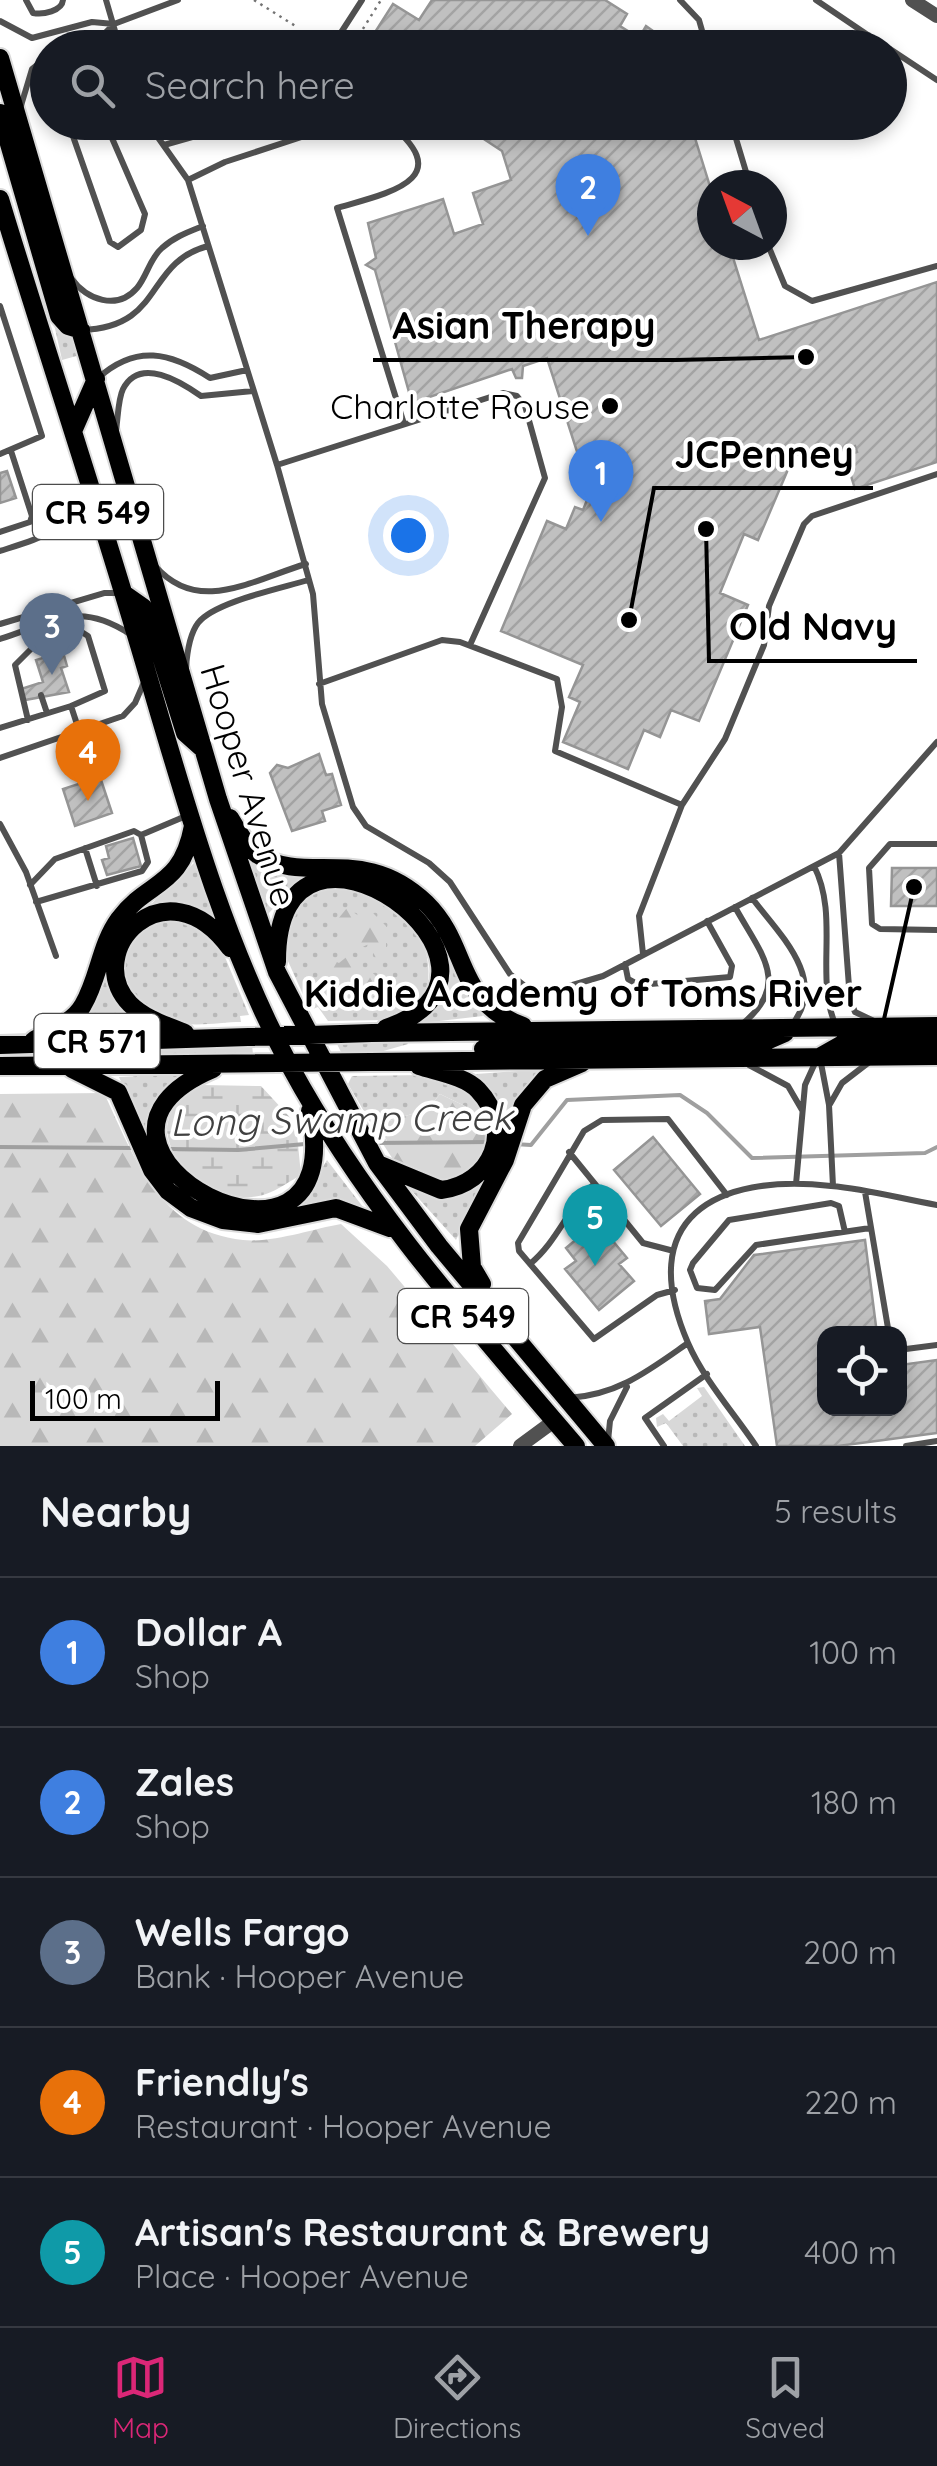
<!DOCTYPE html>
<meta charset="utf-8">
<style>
body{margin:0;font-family:Quicksand,sans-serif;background:#20242c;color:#f1f3f6}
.controls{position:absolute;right:30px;bottom:30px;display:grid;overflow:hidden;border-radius:20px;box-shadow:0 5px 15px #0003}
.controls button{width:90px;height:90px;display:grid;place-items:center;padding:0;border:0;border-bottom:2px solid #363941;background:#171b24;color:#f1f3f6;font:50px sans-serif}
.compass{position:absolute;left:697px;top:170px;width:90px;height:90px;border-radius:50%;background:#171b24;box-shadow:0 5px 15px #0003;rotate:319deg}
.scale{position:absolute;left:30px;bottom:25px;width:190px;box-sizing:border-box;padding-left:10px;border:5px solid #000;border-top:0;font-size:28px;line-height:35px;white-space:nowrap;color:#000;-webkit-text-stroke:8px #fff;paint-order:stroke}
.you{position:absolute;left:408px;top:535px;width:35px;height:35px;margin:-25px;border:8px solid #fff;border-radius:50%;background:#1a73e8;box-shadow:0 0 0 15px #1a73e833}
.badge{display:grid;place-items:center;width:65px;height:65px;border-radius:50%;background:#db2777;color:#fff;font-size:32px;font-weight:700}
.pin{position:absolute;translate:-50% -82px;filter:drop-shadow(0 2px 5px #0008)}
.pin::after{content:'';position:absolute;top:52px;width:35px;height:30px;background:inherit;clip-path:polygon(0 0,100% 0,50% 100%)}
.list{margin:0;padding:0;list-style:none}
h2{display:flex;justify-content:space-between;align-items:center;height:130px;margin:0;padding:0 40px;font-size:42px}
h2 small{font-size:32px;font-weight:400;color:#9ea1a6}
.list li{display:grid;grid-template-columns:65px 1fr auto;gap:30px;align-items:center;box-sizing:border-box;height:150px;padding:0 40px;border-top:2px solid #363941}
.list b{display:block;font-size:38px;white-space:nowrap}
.list p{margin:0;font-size:32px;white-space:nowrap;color:#9ea1a6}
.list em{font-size:32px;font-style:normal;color:#9ea1a6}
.icon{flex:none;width:55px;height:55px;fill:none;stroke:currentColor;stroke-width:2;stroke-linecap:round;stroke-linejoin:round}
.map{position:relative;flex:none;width:937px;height:1446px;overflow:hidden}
.search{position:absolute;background:#171b24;box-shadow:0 5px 15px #0003;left:30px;right:30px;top:30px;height:110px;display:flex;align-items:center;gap:25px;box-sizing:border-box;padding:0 35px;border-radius:55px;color:#9ea1a6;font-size:38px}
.sheet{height:880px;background:#171b24}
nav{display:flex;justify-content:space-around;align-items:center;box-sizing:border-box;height:140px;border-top:2px solid #363941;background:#171b24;font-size:28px;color:#9ea1a6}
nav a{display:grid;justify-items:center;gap:5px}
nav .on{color:#db2777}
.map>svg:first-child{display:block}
.grass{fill:url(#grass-dots)}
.forest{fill:url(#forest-firs)}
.wetland{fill:url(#wetland-marsh)}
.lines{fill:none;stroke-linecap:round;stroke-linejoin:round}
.stream{stroke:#9f9f9f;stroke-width:4}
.building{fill:url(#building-hatch);stroke:#959595;stroke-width:2.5}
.primary-casing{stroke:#dbdbdb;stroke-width:22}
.path{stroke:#737373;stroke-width:2.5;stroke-dasharray:2.5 5;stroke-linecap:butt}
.service{stroke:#515151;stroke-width:6}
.tertiary{stroke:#515151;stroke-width:14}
.primary{stroke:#000;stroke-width:18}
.poi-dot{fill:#000;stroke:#fff;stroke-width:4}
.labels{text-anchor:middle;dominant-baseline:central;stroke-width:8;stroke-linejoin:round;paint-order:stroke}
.shield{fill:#fff;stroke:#4c4c4c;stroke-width:2.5}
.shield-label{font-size:32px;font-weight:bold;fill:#000}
.poi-label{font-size:35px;fill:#000;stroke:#fff;text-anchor:end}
.street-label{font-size:35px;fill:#000;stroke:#fff}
.water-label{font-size:38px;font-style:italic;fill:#404040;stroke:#fff}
.leader{fill:none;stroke:#000;stroke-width:4}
.callout-dot{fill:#000;stroke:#fff;stroke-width:4}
.callout-label{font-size:38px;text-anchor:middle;font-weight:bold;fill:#000;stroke:#fff;stroke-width:8;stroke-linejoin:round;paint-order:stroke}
</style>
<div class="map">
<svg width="937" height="1446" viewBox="0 0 937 1446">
<defs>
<pattern id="grass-dots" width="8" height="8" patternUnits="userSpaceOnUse" patternTransform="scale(2.5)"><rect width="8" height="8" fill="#d8d8d8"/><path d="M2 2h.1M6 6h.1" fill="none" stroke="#b8b8b8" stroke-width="1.8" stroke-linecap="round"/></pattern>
<pattern id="forest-firs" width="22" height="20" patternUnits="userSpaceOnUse" patternTransform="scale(2.5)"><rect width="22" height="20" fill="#d8d8d8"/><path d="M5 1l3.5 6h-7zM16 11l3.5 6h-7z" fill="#b8b8b8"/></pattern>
<pattern id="wetland-marsh" width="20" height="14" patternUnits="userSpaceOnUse" patternTransform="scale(2.5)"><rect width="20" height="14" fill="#d8d8d8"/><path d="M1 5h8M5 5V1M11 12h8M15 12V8" fill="none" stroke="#b8b8b8"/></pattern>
<pattern id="building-hatch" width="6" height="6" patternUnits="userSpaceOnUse" patternTransform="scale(2.5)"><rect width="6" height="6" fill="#c0c0c0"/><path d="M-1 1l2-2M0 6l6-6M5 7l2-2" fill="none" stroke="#a3a3a3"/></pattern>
</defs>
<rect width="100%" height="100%" fill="#fff"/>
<!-- grass -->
<path class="grass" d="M54 324 75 341 80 355 62 360Z
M243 851 321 874 296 884 268 914Z
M194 863 215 918 180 903 147 908Z
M349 888C400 902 441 940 425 995L386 1020 328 1021 318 1007 310 1010 283 950 284 924 315 890Z
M156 919 195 920 220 945 249 1015 240 1016 241 1022C220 1022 192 1028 172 1021 115 1003 107 952 156 919Z
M446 949 483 1016 413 1024 442 991Z
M107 959 113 991 136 1024 62 1031Z
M341 1042H408V1044L380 1052 342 1054 337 1044Z
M252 1044 253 1055 0 1056V1053Z
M546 1069 522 1091 503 1140 489 1091 476 1074Z
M182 1074 156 1102 147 1140 119 1077Z
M423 1075C456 1080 482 1094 488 1129L471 1109 440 1094 428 1109 386 1122 382 1133 388 1143 383 1144 348 1084 352 1076Z
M327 1160 363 1207 339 1202 280 1212 310 1189Z
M489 1174 456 1240 410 1189 446 1195Z
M704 1387 745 1446H683L666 1423 657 1427 656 1418 663 1414 669 1421 702 1396 697 1388Z"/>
<!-- forest -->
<path class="forest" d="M347 908 359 916 373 913 386 926V956L376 958 369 944 349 953 339 950 338 919Z
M349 955 359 959 364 973 374 974 380 981 374 996 354 1003 343 999 335 987 326 985 316 967 323 956 339 963Z
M104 1093C135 1159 159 1231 243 1240 273 1243 312 1229 341 1224L387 1266 512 1414 475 1446H0V1094Z
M440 1094 471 1109 488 1129C487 1158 470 1172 445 1182L396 1164 383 1144 388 1143 382 1131 386 1122 428 1109Z"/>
<!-- wetland -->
<path class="wetland" d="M202 1085 261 1086 296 1124 301 1175C290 1181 278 1190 266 1194 227 1208 169 1173 167 1129 167 1120 173 1108 176 1099Z"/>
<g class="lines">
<!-- stream -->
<path class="stream" d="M374 1143 490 1142
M514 1144 531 1145 567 1100 680 1095 707 1113 752 1158 925 1153 937 1147
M0 1147 135 1148
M170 1149 238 1150 305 1144"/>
</g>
<!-- building -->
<path class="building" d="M432 0H605L627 14 620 26 639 38 646 26 663 38 666 48H365L393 4 419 20Z
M458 122H690L712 193V245H729L759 340 937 282V462L855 489 845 456 857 452 855 446 811 460 795 453 758 540 744 534 720 593 748 605 699 721 671 710 660 737 644 730 628 769 563 742 580 702 569 697 583 665 501 631 547 521 566 529 575 507 583 510 591 490 583 487 591 458 580 461 547 358 523 366 522 378H516L512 369 412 403 375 270 366 265 376 258 368 223 443 199 454 234 483 224 473 193 511 180 502 151Z
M7 471 16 498 0 503V473Z
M63 652 67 666 61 668 69 692 25 700 21 689 43 682 36 660Z
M319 754 326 775 332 774 341 805 322 811 325 821 292 831 270 773 277 765 288 768Z
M100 777 112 813 75 826 63 789Z
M133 838 141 866 107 875 102 860 109 858 106 846Z
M892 868H937V906H891Z
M653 1137 700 1194 661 1226 614 1170Z
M590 1228 600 1240 607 1234 627 1258 619 1264 634 1281 599 1310 565 1269 576 1261 566 1248Z
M865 1240 877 1334H824V1408H900V1365L937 1360V1433L838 1446H777L760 1327 709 1334 705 1301 720 1299 754 1255Z"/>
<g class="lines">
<!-- primary casing -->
<g class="primary-casing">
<path id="primary" d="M0 58 218 799 277 972 377 1163 439 1246 606 1446
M0 113 59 316 68 326 81 330
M0 199C44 344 92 487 135 632 179 778 218 932 290 1066 367 1208 472 1324 576 1446
M74 429 96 379
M123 593 143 607 149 618 185 733 203 749
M230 818C238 831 246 846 258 855 307 886 363 843 426 903 471 947 453 1000 523 1026
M277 962C276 766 555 971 386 1028
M185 1033C166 1025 145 1019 130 1004 80 952 166 860 230 948
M34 1040C50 1031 74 1022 83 1005 99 978 100 945 119 919 149 879 181 889 193 826
M0 1045 372 1033 937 1026
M483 1049 762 1043 785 1033
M821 1056 844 1043 937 1042
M0 1066 937 1056
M72 1069 118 1092 152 1170 168 1191 191 1208 223 1220 258 1224 336 1208 390 1228
M213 1069C28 1147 354 1317 310 1111
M378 1164 441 1190C492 1184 515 1129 478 1090 465 1076 437 1072 419 1066
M482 1284 472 1267 469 1229 505 1160 523 1105 545 1079 582 1063"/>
</g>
<!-- path -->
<path class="path" d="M254 0 297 27
M309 35 321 42
M351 48 381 0"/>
<!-- service -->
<path class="service" d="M26 0 33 13C43 15 62 11 63 0
M106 0 120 48
M680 0 699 20 707 48
M816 0 887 48
M0 21 32 38 92 22 114 24
M69 48 99 39 114 24 178 0
M331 48 362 0
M890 49 937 80
M20 109 32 69 48 56
M68 122 110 242 118 247 141 230 145 214 105 122
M147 122 188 180 277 465 313 594 322 704 353 807 366 826 429 863 450 882 510 974 525 986 549 992 603 976 839 853 937 742
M387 122C460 179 389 193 337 208L404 424
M731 122 750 185
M107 131 129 122
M164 145 245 122
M188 180 225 162 347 122
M768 245 785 286 812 301 937 266
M71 278C87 300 117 311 137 288 147 276 150 258 162 248 174 237 188 232 203 226
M0 306 42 436 0 454
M82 330C165 327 144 263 208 246
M98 378C136 344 170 352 210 378L247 370
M116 430C118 418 118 399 123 389 140 356 181 382 201 396L253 391
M277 465 503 393 517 396 525 406 545 478 470 645
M0 532 30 522 32 516 11 451
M0 551C47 536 62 533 86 489
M156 567C199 615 252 580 306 564
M0 624 104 593H122
M0 639C54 622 78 600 130 634
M186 668C187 653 189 635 198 623 214 602 282 588 308 580
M319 684 442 640 460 642 557 679 562 707 555 751 682 805 639 916 643 954
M41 695 47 713
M28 720 15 665 34 646 80 631 88 636 105 691 71 706
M0 728 71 706 89 761
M0 758 123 716 135 703 145 680
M682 805 725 739 764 645 769 606 804 524 812 516 937 474
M0 824 26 872 56 956
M937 844H890L869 868 872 924 880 929 937 930
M85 848 97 886
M839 853 850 1000 855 1012 874 1021
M814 866C840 917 814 977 836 1026
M30 885 55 859 134 831 141 835 186 816
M752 898C778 933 827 977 794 1022
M36 902 142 871 148 862 141 835
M735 907C760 953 793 984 741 1025
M625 964 628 979 639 985 730 977 732 966 707 921
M820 1058 829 1105 833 1186
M749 1065 788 1086 802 1110
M830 1104 842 1083 868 1063
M569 1152 643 1243 670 1250
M796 1184 805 1085 815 1063
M865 1192 889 1334
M845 1232 839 1206 831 1203 729 1220 693 1263 690 1270 697 1288 715 1290 756 1245 870 1228
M530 1264C558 1241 568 1207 594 1184
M675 1290 657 1295 594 1339 519 1251 518 1243 584 1131 602 1120 668 1119 727 1195
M900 1345 906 1349 937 1345
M568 1398C618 1395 648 1371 688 1343
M608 1441 610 1421 627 1387
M664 1446 645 1418 707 1374
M756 1446C734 1413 704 1380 688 1343 634 1218 715 1173 831 1186 867 1189 902 1199 937 1205
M906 1446 937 1441"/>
<!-- tertiary -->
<path class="tertiary" d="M912 0 937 16
M520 1446 554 1421"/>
<!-- primary -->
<use href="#primary" class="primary"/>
</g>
<!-- markers -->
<circle class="poi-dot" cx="610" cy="406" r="10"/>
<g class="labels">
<!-- shield labels -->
<g class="shield">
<rect x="33" y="485" width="130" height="54" rx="8"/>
<rect x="34.5" y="1014" width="125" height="54" rx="8"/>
<rect x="398" y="1289" width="130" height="54" rx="8"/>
</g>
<g class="shield-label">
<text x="98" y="512">CR 549</text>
<text x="97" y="1041">CR 571</text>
<text x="463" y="1316">CR 549</text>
</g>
<!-- poi labels -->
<g class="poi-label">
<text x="590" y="406">Charlotte Rouse</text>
</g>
<!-- street labels -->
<g class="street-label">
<text transform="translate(249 785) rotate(73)">Hooper Avenue</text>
</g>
<!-- water labels -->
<g class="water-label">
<text transform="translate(341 1119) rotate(-1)">Long Swamp Creek</text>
</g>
</g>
<!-- callouts -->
<path class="leader" d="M806 357L676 360H373M629 620L654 488H873M706 529L709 661H917M914 887L882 1028H284"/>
<g class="callout-dot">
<circle cx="806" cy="357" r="10"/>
<circle cx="629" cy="620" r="10"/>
<circle cx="706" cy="529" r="10"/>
<circle cx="914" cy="887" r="10"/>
</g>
<g class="callout-label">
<text x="524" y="339">Asian Therapy</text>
<text x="764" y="468">JCPenney</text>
<text x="813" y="640">Old Navy</text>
<text x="583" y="1007">Kiddie Academy of Toms River</text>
</g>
</svg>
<div class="controls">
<button><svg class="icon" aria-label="locate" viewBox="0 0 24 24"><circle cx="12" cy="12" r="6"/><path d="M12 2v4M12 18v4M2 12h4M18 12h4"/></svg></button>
</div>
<svg class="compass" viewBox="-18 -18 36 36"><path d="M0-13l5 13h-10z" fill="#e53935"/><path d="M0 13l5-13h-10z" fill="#9ea1a6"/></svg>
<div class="scale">100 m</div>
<div class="you"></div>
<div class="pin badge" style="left:601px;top:522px;background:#3f7fe0">1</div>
<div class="pin badge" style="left:588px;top:236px;background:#3f7fe0">2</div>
<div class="pin badge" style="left:52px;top:675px;background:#5c6f8a">3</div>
<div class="pin badge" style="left:88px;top:801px;background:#e8710a">4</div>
<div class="pin badge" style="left:595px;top:1266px;background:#0f9aa8">5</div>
<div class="search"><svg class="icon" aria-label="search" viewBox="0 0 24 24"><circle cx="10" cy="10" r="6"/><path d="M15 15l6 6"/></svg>Search here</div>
</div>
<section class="sheet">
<h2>Nearby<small>5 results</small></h2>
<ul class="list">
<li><span class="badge" style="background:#3f7fe0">1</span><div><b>Dollar A</b><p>Shop</p></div><em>100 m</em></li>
<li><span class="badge" style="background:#3f7fe0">2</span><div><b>Zales</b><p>Shop</p></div><em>180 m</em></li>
<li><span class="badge" style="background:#5c6f8a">3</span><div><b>Wells Fargo</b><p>Bank · Hooper Avenue</p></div><em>200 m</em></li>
<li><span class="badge" style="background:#e8710a">4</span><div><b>Friendly's</b><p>Restaurant · Hooper Avenue</p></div><em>220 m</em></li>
<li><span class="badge" style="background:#0f9aa8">5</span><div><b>Artisan's Restaurant &amp; Brewery</b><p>Place · Hooper Avenue</p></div><em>400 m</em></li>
</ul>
</section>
<nav>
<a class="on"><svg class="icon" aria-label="map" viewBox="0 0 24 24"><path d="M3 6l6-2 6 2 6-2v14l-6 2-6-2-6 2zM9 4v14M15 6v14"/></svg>Map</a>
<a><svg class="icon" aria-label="directions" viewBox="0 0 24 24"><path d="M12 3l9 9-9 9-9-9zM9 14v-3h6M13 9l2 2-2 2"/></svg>Directions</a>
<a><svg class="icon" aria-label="saved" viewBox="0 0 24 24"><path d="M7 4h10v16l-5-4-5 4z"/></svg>Saved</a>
</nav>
